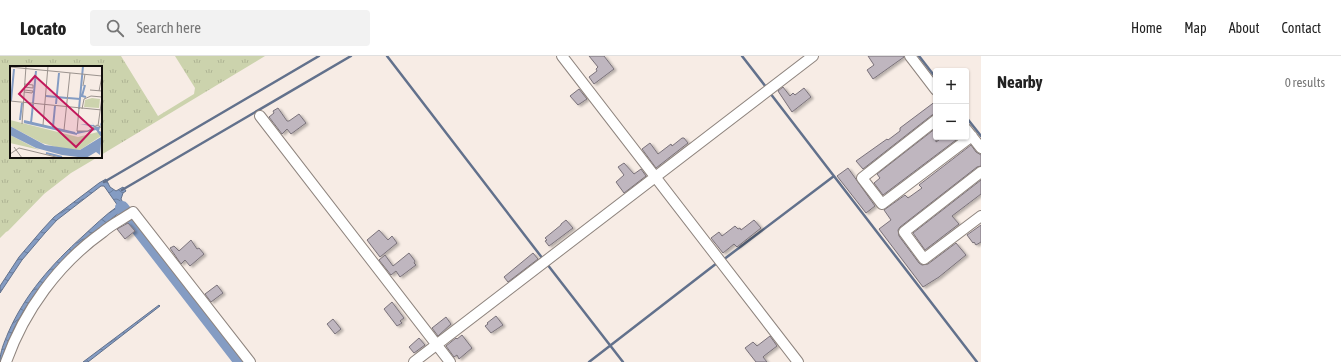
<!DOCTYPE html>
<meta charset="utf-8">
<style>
body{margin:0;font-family:"Asap Condensed",sans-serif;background:#f2f2f2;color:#222}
.controls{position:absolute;right:12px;top:12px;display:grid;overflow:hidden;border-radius:4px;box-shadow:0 1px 3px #0004}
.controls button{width:36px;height:36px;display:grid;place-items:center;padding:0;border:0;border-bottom:1px solid #e0e0e0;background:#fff;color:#222;font:20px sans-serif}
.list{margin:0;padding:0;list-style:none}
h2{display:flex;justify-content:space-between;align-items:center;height:52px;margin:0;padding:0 16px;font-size:17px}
h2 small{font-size:13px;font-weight:400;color:#767676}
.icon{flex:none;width:22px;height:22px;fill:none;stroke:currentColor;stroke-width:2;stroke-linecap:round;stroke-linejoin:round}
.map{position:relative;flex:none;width:981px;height:306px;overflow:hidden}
header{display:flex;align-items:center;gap:24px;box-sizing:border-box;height:56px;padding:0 20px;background:#fff;border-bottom:1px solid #e0e0e0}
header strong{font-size:19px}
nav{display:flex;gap:22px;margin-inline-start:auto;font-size:14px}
.search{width:280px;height:36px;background:#f2f2f2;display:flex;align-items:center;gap:10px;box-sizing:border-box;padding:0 14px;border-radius:4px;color:#767676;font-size:15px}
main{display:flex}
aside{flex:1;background:#fff}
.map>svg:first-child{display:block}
.grass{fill:url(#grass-tufts)}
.water{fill:url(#water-waves);stroke:#62718c}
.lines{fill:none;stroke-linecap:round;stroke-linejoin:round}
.stream{stroke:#62718c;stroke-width:2.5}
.river{stroke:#849cc3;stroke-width:14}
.building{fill:#bfb6bf;stroke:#7a727a;filter:url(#shadow)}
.minor-casing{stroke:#8e847e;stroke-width:12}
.minor{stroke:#fff;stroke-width:10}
.inset-river{fill:none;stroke:#849cc3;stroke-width:2}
.inset-road{fill:none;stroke:#9b938e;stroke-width:1}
.view{fill:#c2185b;fill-opacity:0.15;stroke:#c2185b;stroke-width:2}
.inset-edge{fill:none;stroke:#110e0b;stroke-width:2}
</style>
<header>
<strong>Locato</strong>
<div class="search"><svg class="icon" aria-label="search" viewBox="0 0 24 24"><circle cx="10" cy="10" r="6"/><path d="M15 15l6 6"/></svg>Search here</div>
<nav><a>Home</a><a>Map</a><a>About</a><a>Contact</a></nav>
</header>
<main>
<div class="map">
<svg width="981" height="306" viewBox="0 0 981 306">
<defs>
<pattern id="grass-tufts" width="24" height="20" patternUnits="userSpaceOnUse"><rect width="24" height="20" fill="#ccd3ad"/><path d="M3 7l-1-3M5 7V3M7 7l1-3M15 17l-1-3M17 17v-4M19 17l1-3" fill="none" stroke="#aeb494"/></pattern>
<pattern id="water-waves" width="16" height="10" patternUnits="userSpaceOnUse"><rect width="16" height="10" fill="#849cc3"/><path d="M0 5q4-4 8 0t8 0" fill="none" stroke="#6b7e9d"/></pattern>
<filter id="shadow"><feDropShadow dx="2.5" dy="1.5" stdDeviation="1" flood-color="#0004"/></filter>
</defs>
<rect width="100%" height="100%" fill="#f7ece5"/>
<!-- grass -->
<path class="grass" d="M0 0H121L158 60 194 38 195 32 175 0H265L101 99V11H11V101H98L71 117 44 138 8 175 6 176 0 182Z"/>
<!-- water -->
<path class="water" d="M106 123 110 131 116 135 123 131 126 135 123 137 121 143 126 152C109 163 95 178 80 192 68 204 54 215 43 228 24 250 9 279 1 306H0C0 295 4 287 8 277 25 238 52 208 83 180 94 170 105 159 118 150L104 130H101L57 164 45 177 22 204 0 237V230L19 201 42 174 54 161 99 127Z
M159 249 160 250 88 306H83Z"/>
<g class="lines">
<!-- stream -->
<path class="stream" d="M387 0 543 203
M742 0 766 31
M919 0 936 22
M770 37 977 306
M966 61 981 80
M104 126 319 0
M122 134 351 0
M723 204 834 120
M547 208 623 306
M589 306 717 207"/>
<!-- river -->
<path class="river" d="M122 152 241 306"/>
</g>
<!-- building -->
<path class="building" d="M589 0H604L614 13 594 28 589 21 597 15 596 13 598 11Z
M868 0H904V1L873 23 867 14 874 9Z
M783 31 790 40 793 37 795 39 804 32 811 41 792 56 778 35Z
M579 33 587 43 578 49 570 40Z
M936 45V58L932 59 863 113 856 105 887 83 888 84 900 75V72Z
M278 52 287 65H289L299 58 306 67 291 78 287 73 282 78 269 61 274 57 273 55Z
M936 72V86L943 81H960L883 139 874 127 880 122 877 118Z
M682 82H684L688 87 656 112 642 93 650 87 658 98 671 88 672 90Z
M971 89 976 96 981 99V110L977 111 900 171 898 174 899 180 919 207 922 209 928 208 956 187 966 199 939 221 923 231 879 173 891 164 884 154 905 139 908 142 922 132 919 129Z
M624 107 634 118 641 113 646 120 624 137 616 126 624 119 618 111Z
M848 112 875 150 866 157 837 120Z
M981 124V138L952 160 959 168 925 194 913 177Z
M566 164 573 172 549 190 545 185 547 184 545 182 561 169V168Z
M754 164 761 172 737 191 734 188 723 197 711 182 719 176 722 180 735 170 738 173 740 172 741 174Z
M128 167 135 175 125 183 117 173Z
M981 169V186L976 189 974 186 973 187 967 179Z
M379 174 388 184 392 180 397 187 380 201 367 184Z
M191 184 197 193 199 192 204 198 190 210 185 204 181 208 170 192 174 190 179 195Z
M409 197 415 205 414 207 416 209 400 221 396 215 391 219 379 204 385 199 393 210Z
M533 197 538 203 508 226 504 221Z
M217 229 223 237 211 246 205 238Z
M392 246 404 262 400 265 402 267 397 270 384 253Z
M496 260 503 269 491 277 485 270 488 268 487 267Z
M446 261 451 268 438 280 432 272Z
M333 263 341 273 335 278 327 268Z
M462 279 472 292 459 303 457 299 454 301 446 290 456 282 457 283Z
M770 280 777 290 764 300 763 301 767 306H756L745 292 753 286 757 290Z
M419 282 425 289 414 297 409 291Z"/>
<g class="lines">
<!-- minor casing -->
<g class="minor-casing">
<path id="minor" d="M562 0 798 306
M910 0 936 34
M260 60 450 306
M936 64 862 122 882 148 972 80
M966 73 981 92
M981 116 904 176 924 203 981 160
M6 306C24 255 58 208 103 176 112 168 123 163 133 156L250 306
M414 306 813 0"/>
</g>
<!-- minor -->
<use href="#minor" class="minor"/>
</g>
<!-- overview -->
<g transform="translate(10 10)">
<rect width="92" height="92" fill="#f7ece5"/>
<path d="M0 54 68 71 88 66 91 70 70 84 53 83 32 77 0 60ZM0 69 25 82 30 84 0 77Z" fill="#ccd3ad"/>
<path d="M82 32 90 33 89 42 74 41 75 34Z" fill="#ccd3ad"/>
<path d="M80 45H82L81 55 85 60 89 61 92 54 89 65 92 66 90 89 86 86 76 92 52 89 26 82 0 69V60L35 79 70 84 91 71 86 64 67 68V65H77L85 61 70 58 84 59 81 55 82 45Z" fill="#849cc3"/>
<path class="inset-river" d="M75 19 72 30 76 31M36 30 57 32M58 32 70 33M1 35 4 3M23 37 26 5M46 38 49 7M69 43 73 0M10 54 12 37M14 55 65 67M14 56 67 68M21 57 23 38M43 61 45 40M36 87 52 91"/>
<path class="inset-road" d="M0 1 92 10M73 20 75 8M14 21 23 22V19L14 18M80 24 92 25M89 25 92 10M14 26 22 27 23 25 14 24M0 35 92 44M69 42 67 65H78L87 59 92 62M72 43 74 33 81 30 92 31M12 58 16 0M33 59 38 0M88 60 92 31M54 64 60 7M4 81 12 92M0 88 9 82 50 92"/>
<path class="view" d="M25 10 83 63 66 81 9 28Z"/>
<rect width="92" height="92" class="inset-edge"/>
</g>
</svg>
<div class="controls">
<button>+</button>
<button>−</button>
</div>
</div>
<aside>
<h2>Nearby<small>0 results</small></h2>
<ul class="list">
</ul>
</aside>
</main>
